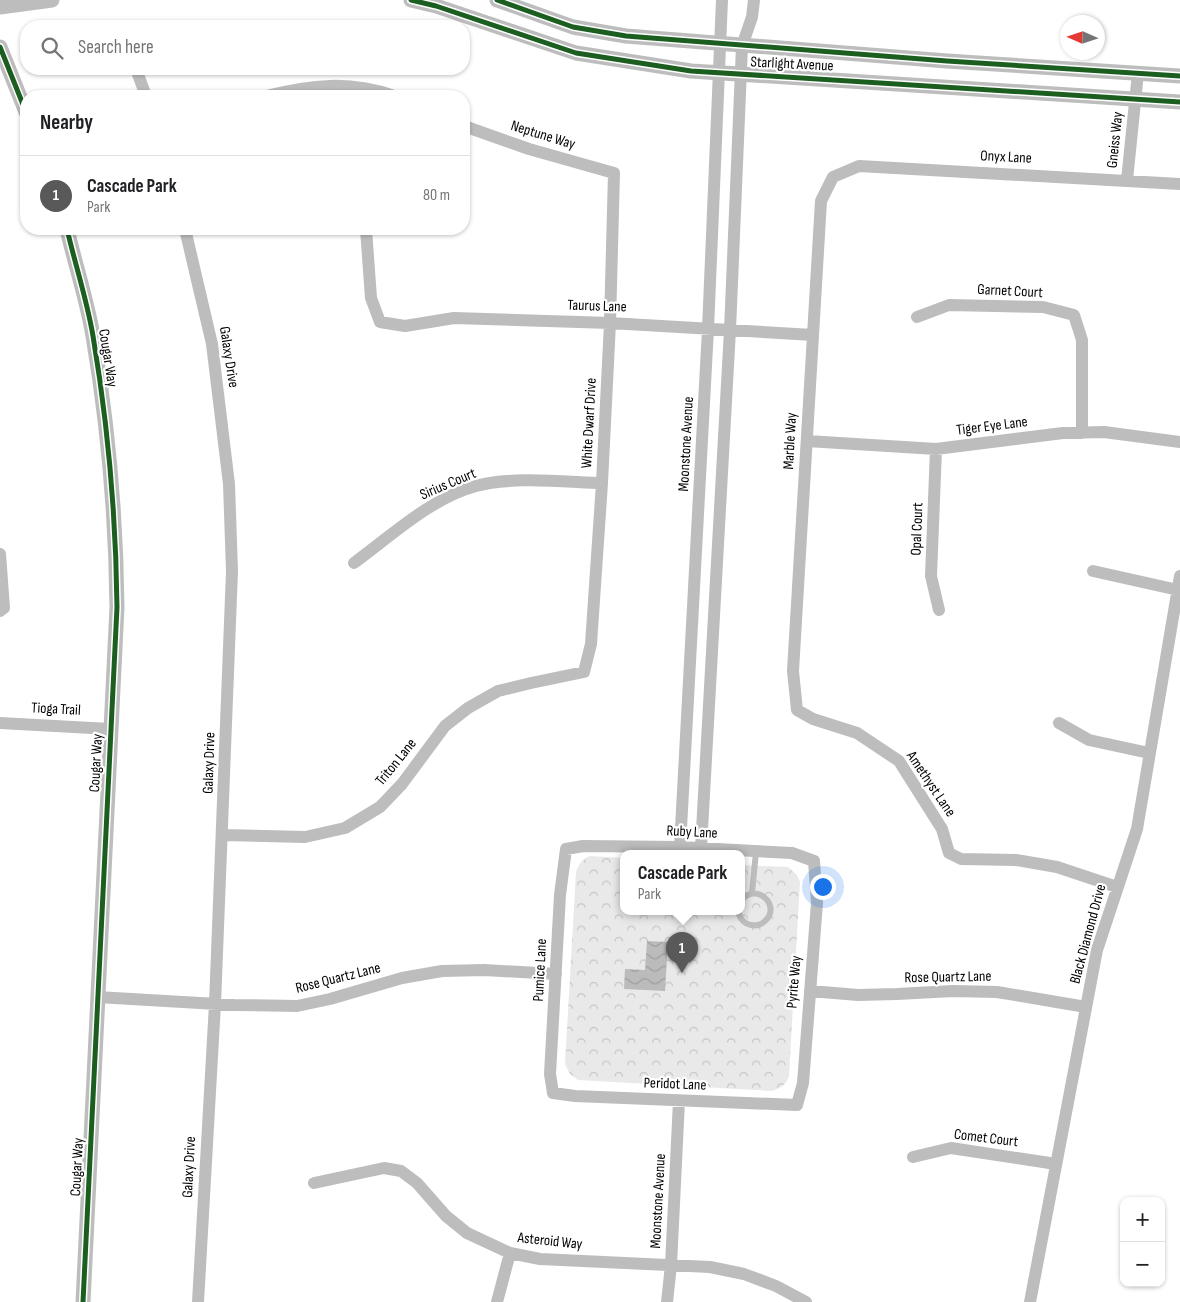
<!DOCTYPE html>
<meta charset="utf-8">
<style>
body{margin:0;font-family:"Sofia Sans Condensed",sans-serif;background:#f2f2f2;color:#202124}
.controls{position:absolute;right:15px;bottom:15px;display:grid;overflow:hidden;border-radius:10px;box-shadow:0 1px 4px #0004}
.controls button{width:45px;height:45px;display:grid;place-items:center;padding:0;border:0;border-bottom:1px solid #e0e0e0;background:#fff;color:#202124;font:25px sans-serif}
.compass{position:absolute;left:1060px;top:15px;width:45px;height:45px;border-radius:50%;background:#fff;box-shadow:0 1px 4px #0004;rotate:273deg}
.you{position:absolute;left:822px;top:886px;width:18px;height:18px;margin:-12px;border:4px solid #fff;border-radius:50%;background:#1a73e8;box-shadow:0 0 0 8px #1a73e833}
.badge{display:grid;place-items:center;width:32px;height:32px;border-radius:50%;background:#595959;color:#fff;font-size:16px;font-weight:700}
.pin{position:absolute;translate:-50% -41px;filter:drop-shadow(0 1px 2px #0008)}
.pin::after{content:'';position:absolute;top:26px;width:18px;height:15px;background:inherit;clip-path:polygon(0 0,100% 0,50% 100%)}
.popup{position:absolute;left:620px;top:850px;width:125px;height:65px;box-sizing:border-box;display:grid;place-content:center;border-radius:10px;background:#fff;filter:drop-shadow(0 1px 4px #0005);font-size:16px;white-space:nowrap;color:#757577}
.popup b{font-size:19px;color:#202124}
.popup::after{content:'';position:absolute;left:50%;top:100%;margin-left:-10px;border:10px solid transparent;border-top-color:#fff}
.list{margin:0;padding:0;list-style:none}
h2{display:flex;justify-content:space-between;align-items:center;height:65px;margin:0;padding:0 20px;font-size:21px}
h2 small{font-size:16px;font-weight:400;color:#757577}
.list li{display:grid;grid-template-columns:32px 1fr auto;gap:15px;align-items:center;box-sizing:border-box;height:80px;padding:0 20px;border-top:1px solid #e0e0e0}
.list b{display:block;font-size:19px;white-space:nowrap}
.list p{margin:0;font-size:16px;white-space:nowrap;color:#757577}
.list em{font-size:16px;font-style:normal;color:#757577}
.icon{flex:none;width:28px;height:28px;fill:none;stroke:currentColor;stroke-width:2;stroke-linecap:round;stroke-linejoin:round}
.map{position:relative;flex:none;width:1180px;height:1302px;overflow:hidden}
.search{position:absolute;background:#fff;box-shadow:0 1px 4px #0004;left:20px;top:20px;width:450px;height:55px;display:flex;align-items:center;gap:12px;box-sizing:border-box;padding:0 18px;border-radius:20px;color:#757577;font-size:19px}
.panel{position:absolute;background:#fff;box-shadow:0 1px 4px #0004;left:20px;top:90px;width:450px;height:145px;border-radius:20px}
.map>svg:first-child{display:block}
.park{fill:url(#park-crowns)}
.water{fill:url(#water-waves)}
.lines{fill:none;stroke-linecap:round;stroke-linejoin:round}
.service{stroke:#bdbdbd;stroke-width:6}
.minor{stroke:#bdbdbd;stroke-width:12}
.tertiary{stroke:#bdbdbd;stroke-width:15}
.cycleway-casing{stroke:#fff;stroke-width:8}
.cycleway{stroke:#1b5e20;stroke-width:5}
.labels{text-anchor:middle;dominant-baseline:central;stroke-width:4.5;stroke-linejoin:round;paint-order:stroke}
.street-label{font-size:15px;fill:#000;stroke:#fff}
</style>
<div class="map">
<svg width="1180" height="1302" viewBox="0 0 1180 1302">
<defs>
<pattern id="park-crowns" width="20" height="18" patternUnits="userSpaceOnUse" patternTransform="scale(1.25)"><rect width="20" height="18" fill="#e9e9e9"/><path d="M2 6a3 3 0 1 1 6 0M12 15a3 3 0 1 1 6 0" fill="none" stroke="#c6c6c6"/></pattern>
<pattern id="water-waves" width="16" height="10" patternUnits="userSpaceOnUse" patternTransform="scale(1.25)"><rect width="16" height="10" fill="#bbb"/><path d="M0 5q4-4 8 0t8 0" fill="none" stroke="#9f9f9f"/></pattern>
</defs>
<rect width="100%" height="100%" fill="#fff"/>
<!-- park -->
<path class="park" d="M590 856 623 858V912H741V865L788 867 797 875 800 882 789 1076C786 1085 780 1089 771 1091L578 1080 570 1074 565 1064 576 872C579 864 582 859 590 856Z"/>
<!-- water -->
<path class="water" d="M647 941 668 942 665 991 624 989 625 969 645 970Z"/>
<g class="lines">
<!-- service -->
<path class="service" d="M752 893 756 852
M738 912C740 918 744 924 751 925 756 926 761 925 765 921 782 906 756 881 741 901"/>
<!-- minor -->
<path class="minor" d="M136 69 146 96
M266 96C310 85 350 80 394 96
M1127 180 1138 73
M185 229 212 344 229 484 232 571 215 1004 198 1302
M366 229 371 298 380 322 405 326 454 318 610 323 813 335
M917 317 949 305 1043 307 1074 315 1082 340V433
M807 441 936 449 1063 433 1104 432 1180 442
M936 449 931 576 939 610
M0 554 4 608 0 611
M354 563C391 536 431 498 476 486 511 476 566 482 602 483
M1093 571 1178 590
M0 723 110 729
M1059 723 1089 740 1149 753
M222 835 305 837 345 828 380 807 402 784 445 726 468 708 498 691 531 683 584 672 591 644 602 483 610 323 614 173 529 149 464 126
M583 846 680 847 792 853 814 861 817 903 803 1083 797 1105 575 1096 553 1093 550 1074 560 895 566 849Z
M680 847 708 329 722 0
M701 848 730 330 742 46 752 17 754 0
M1117 887 1057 867 1016 860 961 859 949 853 942 829 899 761 857 733 813 719 797 710 793 671 821 201 833 177 859 166 1180 184
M810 991 858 995 897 994 953 991 997 992 1086 1007
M97 997 234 1005 297 1006 330 999 402 978 442 971 484 970 556 974
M913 1157 951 1148 1056 1164
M314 1183 384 1168 401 1171 417 1183 446 1216 467 1233 510 1253 540 1259 710 1267 744 1274 776 1286 806 1302
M497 1302 510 1253
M667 1302 671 1265 679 1101
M1030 1302 1097 950 1137 829 1180 576"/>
<!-- tertiary -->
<path class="tertiary" d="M411 0 436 6 576 53 691 71 1180 102
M497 0 573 27 626 36 947 61 1180 76
M0 7 52 0
M0 47 26 112
M67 229C75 264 87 300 93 336 108 425 116 516 117 607L83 1302"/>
<!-- cycleway casing -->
<g class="cycleway-casing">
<path id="cycleway" d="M411 0 436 6 576 53 691 71 1180 102
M497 0 573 27 626 36 947 61 1180 76
M0 47 26 112
M67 229C75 264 87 300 93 336 108 425 116 516 117 607L83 1302"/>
</g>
<!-- cycleway -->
<use href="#cycleway" class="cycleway"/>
</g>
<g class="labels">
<!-- street labels -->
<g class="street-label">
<text transform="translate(792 64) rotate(3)">Starlight Avenue</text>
<text transform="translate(543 135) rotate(17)">Neptune Way</text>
<text transform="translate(1115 140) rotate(-84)">Gneiss Way</text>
<text transform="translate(1006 157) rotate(3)">Onyx Lane</text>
<text transform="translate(1010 291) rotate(3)">Garnet Court</text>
<text transform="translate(597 306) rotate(2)">Taurus Lane</text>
<text transform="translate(229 357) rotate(81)">Galaxy Drive</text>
<text transform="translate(108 358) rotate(81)">Cougar Way</text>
<text transform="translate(589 423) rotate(-87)">White Dwarf Drive</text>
<text transform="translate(992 426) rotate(-7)">Tiger Eye Lane</text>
<text transform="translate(790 441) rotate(-87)">Marble Way</text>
<text transform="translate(686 444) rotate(-87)">Moonstone Avenue</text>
<text transform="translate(448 484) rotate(-23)">Sirius Court</text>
<text transform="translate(917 529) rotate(-88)">Opal Court</text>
<text transform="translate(56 709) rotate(3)">Tioga Trail</text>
<text transform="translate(396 762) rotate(-51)">Triton Lane</text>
<text transform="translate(96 763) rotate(-87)">Cougar Way</text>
<text transform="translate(209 763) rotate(-88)">Galaxy Drive</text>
<text transform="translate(931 784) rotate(56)">Amethyst Lane</text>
<text transform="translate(692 832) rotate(3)">Ruby Lane</text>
<text transform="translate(1088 934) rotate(-75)">Black Diamond Drive</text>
<text transform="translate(540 970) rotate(-87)">Pumice Lane</text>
<text transform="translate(948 977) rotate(-1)">Rose Quartz Lane</text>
<text transform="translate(338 978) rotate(-14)">Rose Quartz Lane</text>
<text transform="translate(794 982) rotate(-85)">Pyrite Way</text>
<text transform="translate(675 1084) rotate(2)">Peridot Lane</text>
<text transform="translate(986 1138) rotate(7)">Comet Court</text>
<text transform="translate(77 1167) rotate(-87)">Cougar Way</text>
<text transform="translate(189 1167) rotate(-87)">Galaxy Drive</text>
<text transform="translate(658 1201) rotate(-87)">Moonstone Avenue</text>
<text transform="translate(550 1241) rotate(6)">Asteroid Way</text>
</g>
</g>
</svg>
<div class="controls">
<button>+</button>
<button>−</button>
</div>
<svg class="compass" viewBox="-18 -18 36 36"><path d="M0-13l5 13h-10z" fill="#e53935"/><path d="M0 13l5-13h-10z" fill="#757577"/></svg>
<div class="you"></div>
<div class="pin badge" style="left:682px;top:973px">1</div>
<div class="popup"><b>Cascade Park</b>Park</div>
<div class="search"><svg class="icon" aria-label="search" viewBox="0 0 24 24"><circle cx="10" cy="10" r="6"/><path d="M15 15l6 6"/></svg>Search here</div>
<section class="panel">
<h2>Nearby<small></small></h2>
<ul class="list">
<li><span class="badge">1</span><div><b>Cascade Park</b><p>Park</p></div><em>80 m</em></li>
</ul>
</section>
</div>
